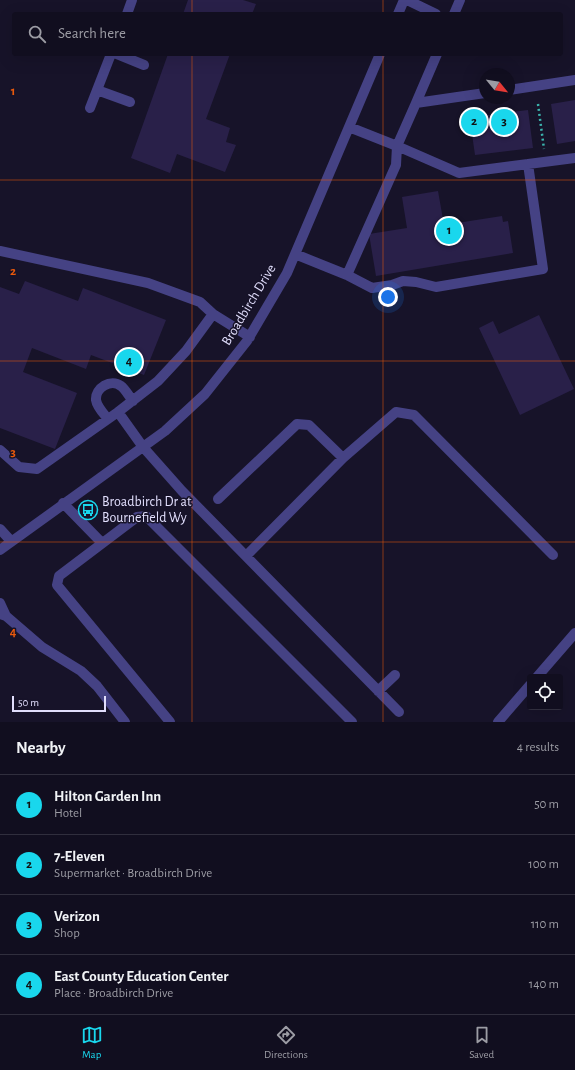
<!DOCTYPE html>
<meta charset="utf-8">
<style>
body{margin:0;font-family:"Alegreya Sans",sans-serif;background:#1a1728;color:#f1f3f6}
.controls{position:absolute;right:12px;bottom:12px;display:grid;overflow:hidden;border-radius:4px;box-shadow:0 4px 16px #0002}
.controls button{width:36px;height:36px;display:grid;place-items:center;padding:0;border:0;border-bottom:1px solid #302e3d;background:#110e1f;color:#f1f3f6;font:20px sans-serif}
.compass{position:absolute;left:479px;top:68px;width:36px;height:36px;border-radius:50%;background:#110e1f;box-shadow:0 4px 16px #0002;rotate:120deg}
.scale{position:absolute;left:12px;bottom:10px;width:94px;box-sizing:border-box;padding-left:4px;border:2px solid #e1defc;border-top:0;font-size:11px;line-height:14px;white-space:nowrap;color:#e1defc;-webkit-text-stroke:3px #171329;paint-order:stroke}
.you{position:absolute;left:388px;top:297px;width:14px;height:14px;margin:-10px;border:3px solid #fff;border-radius:50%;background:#1a73e8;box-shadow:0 0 0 6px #1a73e833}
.badge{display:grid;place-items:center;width:26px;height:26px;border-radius:50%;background:#19d7ed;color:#111;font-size:13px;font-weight:700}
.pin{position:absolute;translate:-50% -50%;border:2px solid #fff;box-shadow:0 1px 4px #0006}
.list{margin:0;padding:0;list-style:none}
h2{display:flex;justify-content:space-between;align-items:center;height:52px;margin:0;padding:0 16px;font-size:17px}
h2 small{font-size:13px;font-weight:400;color:#9c9ca4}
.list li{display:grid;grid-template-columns:26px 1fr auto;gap:12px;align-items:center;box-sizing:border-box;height:60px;padding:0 16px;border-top:1px solid #302e3d}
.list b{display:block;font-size:15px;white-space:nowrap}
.list p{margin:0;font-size:13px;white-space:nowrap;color:#9c9ca4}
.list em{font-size:13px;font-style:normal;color:#9c9ca4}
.icon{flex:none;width:22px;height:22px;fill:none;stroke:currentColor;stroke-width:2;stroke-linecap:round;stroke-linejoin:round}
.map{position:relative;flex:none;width:575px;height:722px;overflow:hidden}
.search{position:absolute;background:#110e1f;box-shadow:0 4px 16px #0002;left:12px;right:12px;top:12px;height:44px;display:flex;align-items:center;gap:10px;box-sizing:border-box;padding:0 14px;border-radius:4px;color:#9c9ca4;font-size:15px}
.sheet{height:292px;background:#110e1f}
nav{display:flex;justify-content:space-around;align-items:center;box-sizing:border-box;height:56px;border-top:1px solid #302e3d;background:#110e1f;font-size:11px;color:#9c9ca4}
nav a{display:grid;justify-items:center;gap:2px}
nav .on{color:#19d7ed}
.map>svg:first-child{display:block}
.building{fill:#292049}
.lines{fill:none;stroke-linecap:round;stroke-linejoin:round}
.path{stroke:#3bb4ad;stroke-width:2.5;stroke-dasharray:2 3;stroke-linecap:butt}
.minor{stroke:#454284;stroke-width:10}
.grid{fill:none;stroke:#e8590c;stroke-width:1;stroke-opacity:0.55}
.labels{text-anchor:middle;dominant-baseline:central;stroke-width:3;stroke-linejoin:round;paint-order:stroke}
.street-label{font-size:14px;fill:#e1defc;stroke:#171329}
.poi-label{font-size:14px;fill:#e1defc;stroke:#171329;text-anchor:start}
.grid-label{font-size:13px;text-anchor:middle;font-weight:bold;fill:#e8590c;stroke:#171329;stroke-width:3;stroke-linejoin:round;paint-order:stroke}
</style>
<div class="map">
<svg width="575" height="722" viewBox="0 0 575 722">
<rect width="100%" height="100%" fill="#171329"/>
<!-- building -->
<path class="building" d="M188 0H243L256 4 252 14H183Z
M168 54H230L206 119 230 128 226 142 236 145 225 172 177 154 170 173 131 158Z
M575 100V141L557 144 551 104Z
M528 110 533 148 475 155 472 134 466 135 464 118Z
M438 191 444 225 502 216 503 222 508 221 513 253 376 276 369 234 407 228 402 197Z
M25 281 78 301 83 288 166 320 144 375 91 355 86 369 32 348 23 372 77 393 55 449 0 428V287L19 294Z
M539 315 574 389 520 415 479 328 493 321 499 334Z"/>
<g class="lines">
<!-- path -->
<path class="path" d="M538 104 544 149"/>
<!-- minor -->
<path class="minor" d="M407 0 436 14
M127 14 132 0
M398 14 404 0
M454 14 460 0
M117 54 144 65
M97 90 130 102
M509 90 575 80
M416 103 437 54
M90 108 111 54
M349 127 397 146 416 103 485 93
M0 251 148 283 200 302 213 314
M295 254 347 275 396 165 397 146 459 173 575 158
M347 275 372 288 392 285 403 281 416 282 436 287 543 269 528 164
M250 337 213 314 186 351 158 381 118 412 143 447 182 491 399 712
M108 419C104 414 97 407 96 400 95 388 111 378 121 386 125 389 129 396 133 401
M0 450 19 467 37 469 118 412
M218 499 297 424 309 425 343 458 396 412 414 415 553 555
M63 503 102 543
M0 529 11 541
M0 550 165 431 205 394 247 341 287 273 380 54
M246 556 343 458
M0 603 6 616
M0 614 6 616 42 647 81 671 97 686 125 722
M537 677 575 633
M378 691 395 675
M170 722 57 585 59 576 137 517 146 516 352 722
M498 722 530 685"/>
</g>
<!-- grid -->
<path class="grid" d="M192 0V14M383 0V14M192 54V722M383 54V722M0 180H575M0 361H575M0 542H575"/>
<!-- icons -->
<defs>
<g id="bus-ring" transform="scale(1)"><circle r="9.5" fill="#171329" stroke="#19d7ed" stroke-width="1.5"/><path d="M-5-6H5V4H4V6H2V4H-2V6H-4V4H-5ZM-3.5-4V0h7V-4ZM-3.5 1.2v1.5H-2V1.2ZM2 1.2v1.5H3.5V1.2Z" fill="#19d7ed"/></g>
</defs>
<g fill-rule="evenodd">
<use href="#bus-ring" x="88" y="510"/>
</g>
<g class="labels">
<!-- street labels -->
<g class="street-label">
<text transform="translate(249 305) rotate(-59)">Broadbirch Drive</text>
</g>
<!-- poi labels -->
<g class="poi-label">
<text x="102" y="502">Broadbirch Dr at<tspan x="102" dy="16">Bournefield Wy</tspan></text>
</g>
</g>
<g class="grid-label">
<text x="13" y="95">1</text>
<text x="13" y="275">2</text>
<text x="13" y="456">3</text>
<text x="13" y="636">4</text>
</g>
</svg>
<div class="controls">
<button><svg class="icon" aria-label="locate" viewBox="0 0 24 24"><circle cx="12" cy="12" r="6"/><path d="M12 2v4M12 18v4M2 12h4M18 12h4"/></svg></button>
</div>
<svg class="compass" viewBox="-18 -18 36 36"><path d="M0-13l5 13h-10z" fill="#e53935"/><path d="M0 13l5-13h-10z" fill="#9c9ca4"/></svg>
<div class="scale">50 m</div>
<div class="you"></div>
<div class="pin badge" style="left:449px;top:231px">1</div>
<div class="pin badge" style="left:474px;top:122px">2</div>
<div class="pin badge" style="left:504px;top:122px">3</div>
<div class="pin badge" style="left:129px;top:362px">4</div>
<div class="search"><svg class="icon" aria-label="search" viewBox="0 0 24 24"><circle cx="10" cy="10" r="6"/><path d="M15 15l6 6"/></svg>Search here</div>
</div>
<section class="sheet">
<h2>Nearby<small>4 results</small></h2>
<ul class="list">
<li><span class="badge">1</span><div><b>Hilton Garden Inn</b><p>Hotel</p></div><em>50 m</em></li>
<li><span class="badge">2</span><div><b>7-Eleven</b><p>Supermarket · Broadbirch Drive</p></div><em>100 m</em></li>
<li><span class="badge">3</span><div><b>Verizon</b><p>Shop</p></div><em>110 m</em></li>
<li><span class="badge">4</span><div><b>East County Education Center</b><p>Place · Broadbirch Drive</p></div><em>140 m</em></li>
</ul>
</section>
<nav>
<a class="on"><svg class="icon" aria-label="map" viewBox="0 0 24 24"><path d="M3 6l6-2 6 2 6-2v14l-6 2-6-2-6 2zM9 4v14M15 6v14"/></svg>Map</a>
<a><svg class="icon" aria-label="directions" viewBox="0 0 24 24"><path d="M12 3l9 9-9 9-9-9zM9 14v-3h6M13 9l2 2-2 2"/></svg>Directions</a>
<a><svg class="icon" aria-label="saved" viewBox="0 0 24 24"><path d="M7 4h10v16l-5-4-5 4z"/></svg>Saved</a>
</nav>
